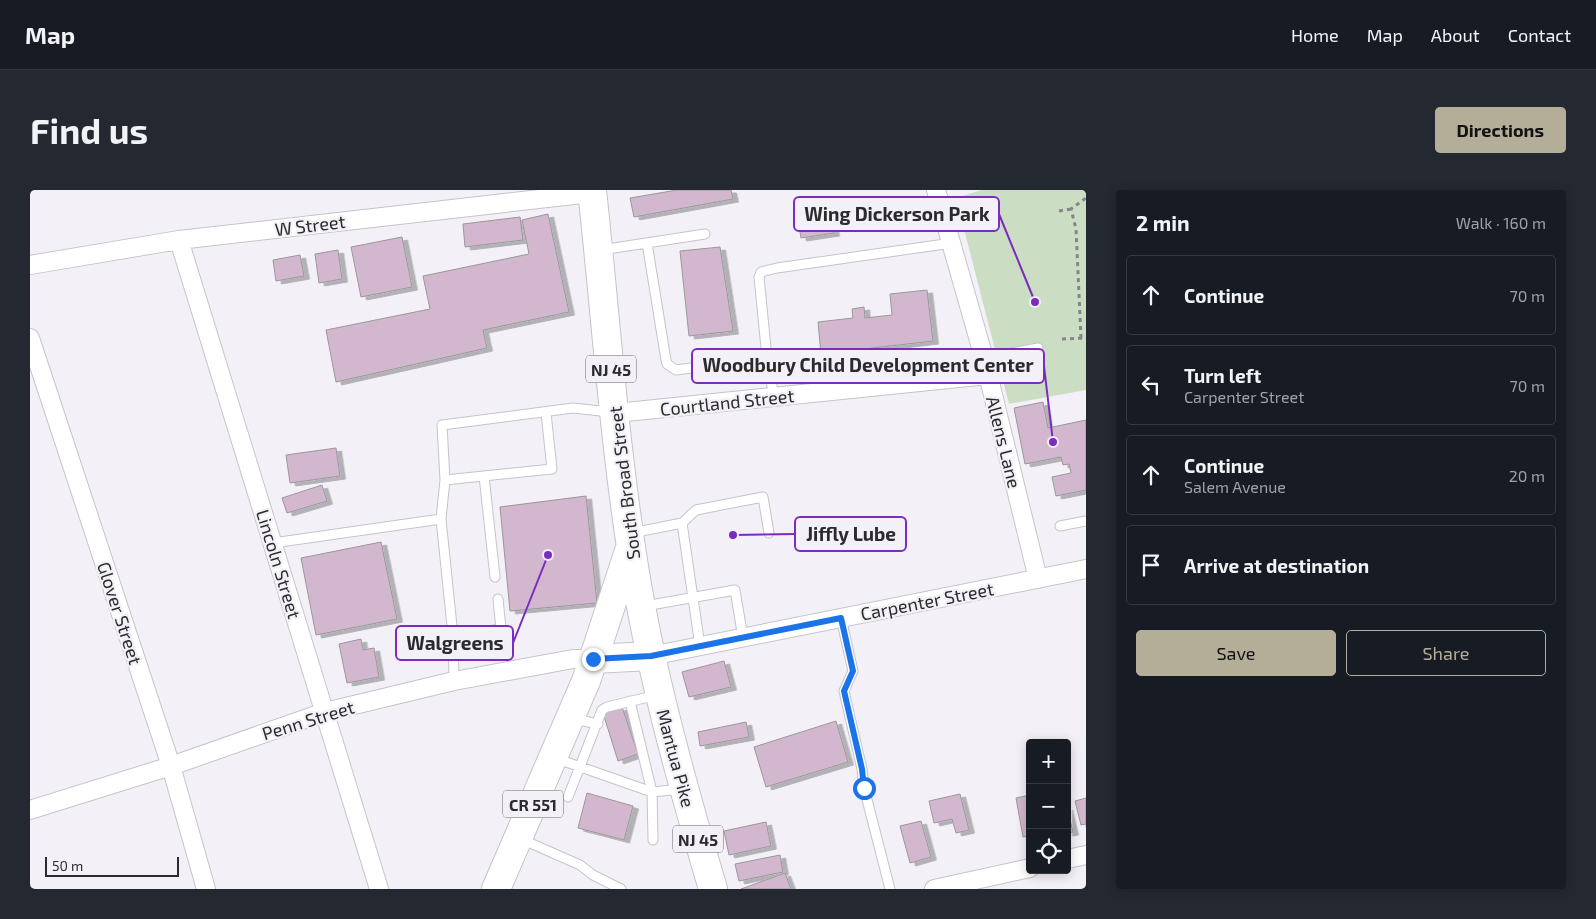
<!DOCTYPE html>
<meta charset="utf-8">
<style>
body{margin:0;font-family:"Exo 2",sans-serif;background:#242831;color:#f1f3f6}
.controls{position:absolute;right:15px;bottom:15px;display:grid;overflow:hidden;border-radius:5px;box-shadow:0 2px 12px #0003}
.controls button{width:45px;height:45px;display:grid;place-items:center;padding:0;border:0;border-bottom:1px solid #363941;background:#171b24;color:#f1f3f6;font:25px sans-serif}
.scale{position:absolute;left:15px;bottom:12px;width:134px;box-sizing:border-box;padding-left:5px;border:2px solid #2b2b2d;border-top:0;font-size:14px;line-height:18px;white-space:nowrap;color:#2b2b2d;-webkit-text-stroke:4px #f3f1f7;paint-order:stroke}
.stop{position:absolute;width:15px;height:15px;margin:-11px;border:4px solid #1a73e8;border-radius:50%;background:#fff}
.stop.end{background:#1a73e8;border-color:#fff;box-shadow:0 1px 5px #0008}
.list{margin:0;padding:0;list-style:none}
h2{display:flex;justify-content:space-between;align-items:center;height:65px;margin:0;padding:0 20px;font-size:21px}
h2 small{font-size:16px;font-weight:400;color:#9ea1a6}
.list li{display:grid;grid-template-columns:32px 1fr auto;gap:15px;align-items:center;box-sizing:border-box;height:80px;margin:0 10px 10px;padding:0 10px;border:1px solid #363941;border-radius:5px}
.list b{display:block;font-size:19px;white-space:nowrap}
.list p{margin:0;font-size:16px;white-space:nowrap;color:#9ea1a6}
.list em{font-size:16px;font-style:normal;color:#9ea1a6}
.actions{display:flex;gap:10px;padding:15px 20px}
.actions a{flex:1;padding:11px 0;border:1px solid #b4ad98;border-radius:5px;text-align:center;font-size:18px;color:#b4ad98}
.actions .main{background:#b4ad98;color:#111}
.icon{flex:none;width:28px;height:28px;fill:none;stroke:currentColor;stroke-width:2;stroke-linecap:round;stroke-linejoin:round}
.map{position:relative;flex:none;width:1056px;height:699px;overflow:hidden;border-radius:5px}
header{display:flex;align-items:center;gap:30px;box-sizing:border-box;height:70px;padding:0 25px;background:#171b24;border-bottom:1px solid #363941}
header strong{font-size:24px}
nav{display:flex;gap:28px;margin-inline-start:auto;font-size:18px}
.intro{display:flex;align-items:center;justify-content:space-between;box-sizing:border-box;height:120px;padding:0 30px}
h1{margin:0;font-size:35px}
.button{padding:12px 22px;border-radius:5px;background:#b4ad98;color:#111;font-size:18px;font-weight:700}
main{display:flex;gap:30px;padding:0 30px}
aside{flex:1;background:#171b24;border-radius:5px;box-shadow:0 2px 12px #0003}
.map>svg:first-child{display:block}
.green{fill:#cbdec4}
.building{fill:#d3b7ce;stroke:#9b979a;filter:url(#shadow)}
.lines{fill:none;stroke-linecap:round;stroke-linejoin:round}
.lane-casing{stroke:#c5c4c9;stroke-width:11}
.street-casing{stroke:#c5c4c9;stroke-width:20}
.primary-casing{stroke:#c5c4c9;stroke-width:30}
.path{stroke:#868589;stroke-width:3;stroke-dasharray:4 4;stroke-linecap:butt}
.lane{stroke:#fff;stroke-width:9}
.street{stroke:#fff;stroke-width:18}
.primary{stroke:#fff;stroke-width:28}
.route{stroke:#1a73e8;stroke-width:6}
.labels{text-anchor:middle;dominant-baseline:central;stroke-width:4.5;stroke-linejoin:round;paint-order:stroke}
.shield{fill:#f3f1f7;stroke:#67666a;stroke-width:1}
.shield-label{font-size:16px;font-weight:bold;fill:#2b2b2d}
.street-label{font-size:18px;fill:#2b2b2d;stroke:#f3f1f7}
.leader{fill:none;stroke:#7b2cbf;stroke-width:2}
.callout-dot{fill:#7b2cbf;stroke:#f3f1f7;stroke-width:2}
.callout{fill:#f3f1f7;stroke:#7b2cbf;stroke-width:2}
.callout-label{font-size:19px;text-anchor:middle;font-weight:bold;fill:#2b2b2d}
</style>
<header>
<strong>Map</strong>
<nav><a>Home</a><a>Map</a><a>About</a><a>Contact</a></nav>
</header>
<div class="intro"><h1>Find us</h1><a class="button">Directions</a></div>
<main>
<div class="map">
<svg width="1056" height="699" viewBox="0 0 1056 699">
<defs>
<filter id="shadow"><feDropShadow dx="5.5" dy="3" stdDeviation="0" flood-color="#0004"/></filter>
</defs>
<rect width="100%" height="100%" fill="#f3f1f7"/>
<!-- green -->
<path class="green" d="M952 0H1056V200L979 214 926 8Z"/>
<!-- building -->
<path class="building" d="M647 0H701L703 9 604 27 600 8Z
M799 8 804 43 771 48 765 13Z
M518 24 539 122 453 140 457 158 306 192 296 140 400 119 393 86 499 64 492 30Z
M490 27 493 50 435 57 433 34Z
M372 47 382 97 331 107 321 57Z
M690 57 703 141 659 146 650 61Z
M308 60 312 89 289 93 285 64Z
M270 65 274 86 246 91 243 70Z
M897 100 903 151 791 164 788 132 823 128 822 119 834 117 835 128 862 125 860 104Z
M1013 212 1018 238 1056 230V300L1026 306 1022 287 1041 283 1039 274 1033 275 1031 267 995 274 984 218Z
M306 258 310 286 260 293 256 265Z
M292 295 297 311 257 323 252 308Z
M556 306 567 413 480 421 470 317Z
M351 352 367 429 286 445 271 368Z
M331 449 333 460 344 458 349 487 317 493 309 454Z
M694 471 701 497 659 507 652 482Z
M592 517 608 564 588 571 573 523Z
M806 531 818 572 736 597 724 557Z
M716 532 719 547 670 556 668 542Z
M557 603 603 616 594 650 548 638Z
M930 604 939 640 926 643 922 629 904 633 899 611Z
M1000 605V646L993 647 986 608Z
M1056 608V634L1051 635 1045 611Z
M1037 617 1043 642 1037 643Z
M891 631 901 667 880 673 870 636Z
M736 632 741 656 699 665 694 641Z
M750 665 753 682 709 691 705 674Z
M755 683 761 699H711Z"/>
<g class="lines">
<!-- lane casing -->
<g class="lane-casing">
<path id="lane" d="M617 53 636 170 637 174 646 180 737 168
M571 60 675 44
M954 168 1008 158
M744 207 737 168 729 87 731 82 747 78 922 53
M454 286 465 387
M415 290 522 279 516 223
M1030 336 1056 331
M602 343 652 333
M243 353 411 329
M615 416 705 400 713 448
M811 428 823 481 814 501 832 579 834 598 860 699
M423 446 471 439 468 409
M670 456 652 333 666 320 733 307 739 343
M424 491 423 446 411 329 415 290 412 235 543 218 580 222
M600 511 622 602 623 650
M544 529 568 534
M525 568 622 602 651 599
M538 607 572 520 577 517 627 505
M491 649 550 675 563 685 591 699"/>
</g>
<!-- street casing -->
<g class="street-casing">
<path id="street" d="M906 0 954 168 1008 389
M149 50 349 699
M0 75 149 50 562 3
M0 148 141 576 176 699
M586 223 958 185
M621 466 1056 379
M0 620 141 576 295 522 424 491 543 469H563
M1037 669 1056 665
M904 699 1000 678"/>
</g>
<!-- primary casing -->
<g class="primary-casing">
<path id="primary" d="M562 0C575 119 583 239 601 357 618 473 650 587 683 699
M563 469 621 466
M466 699 556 491 600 358"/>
</g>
<!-- path -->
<path class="path" d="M1029 21 1041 19
M1051 148 1046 39 1041 19 1056 8
M1032 149 1056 148"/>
<!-- lane -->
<use href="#lane" class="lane"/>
<!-- street -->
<use href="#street" class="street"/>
<!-- primary -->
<use href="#primary" class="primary"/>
</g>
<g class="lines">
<!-- route -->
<path class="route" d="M563 469 621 466 811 428 823 481 814 501 832 579 834 598"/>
</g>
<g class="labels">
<!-- shield labels -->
<g class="shield">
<rect x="556" y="165.5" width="50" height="27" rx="4"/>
<rect x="473" y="600.5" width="60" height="27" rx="4"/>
<rect x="643" y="635.5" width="50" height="27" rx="4"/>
</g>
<g class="shield-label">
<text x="581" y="179">NJ 45</text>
<text x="503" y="614">CR 551</text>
<text x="668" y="649">NJ 45</text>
</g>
<!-- street labels -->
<g class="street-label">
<text transform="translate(280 35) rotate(-7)">W Street</text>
<text transform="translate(697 212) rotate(-6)">Courtland Street</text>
<text transform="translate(974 252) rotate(76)">Allens Lane</text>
<text transform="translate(594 293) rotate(-97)">South Broad Street</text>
<text transform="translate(249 374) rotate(73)">Lincoln Street</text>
<text transform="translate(897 411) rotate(-11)">Carpenter Street</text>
<text transform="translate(90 423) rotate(72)">Glover Street</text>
<text transform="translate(278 530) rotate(-17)">Penn Street</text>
<text transform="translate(646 568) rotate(75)">Mantua Pike</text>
</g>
</g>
<!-- callouts -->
<path class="leader" d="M1005 112L969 24M1023 252L1014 176M703 345L765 344M518 365L483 453"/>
<g class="callout-dot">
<circle cx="1005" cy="112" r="5"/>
<circle cx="1023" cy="252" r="5"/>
<circle cx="703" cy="345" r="5"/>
<circle cx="518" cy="365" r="5"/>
</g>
<g class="callout">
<rect x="764" y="7" width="205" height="34" rx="5"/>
<rect x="662" y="159" width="352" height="34" rx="5"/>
<rect x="765" y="327" width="111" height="34" rx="5"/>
<rect x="366" y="436" width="117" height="34" rx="5"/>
</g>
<g class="callout-label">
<text x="867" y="31">Wing Dickerson Park</text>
<text x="838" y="182">Woodbury Child Development Center</text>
<text x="821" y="351">Jiffly Lube</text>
<text x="425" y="460">Walgreens</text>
</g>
</svg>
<div class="controls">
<button>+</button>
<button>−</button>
<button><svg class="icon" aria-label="locate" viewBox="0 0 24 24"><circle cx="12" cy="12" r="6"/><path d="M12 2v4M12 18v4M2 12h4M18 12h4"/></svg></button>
</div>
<div class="scale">50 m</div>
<div class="stop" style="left:834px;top:598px"></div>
<div class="stop end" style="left:563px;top:469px"></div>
</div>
<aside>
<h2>2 min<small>Walk · 160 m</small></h2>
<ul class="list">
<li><svg class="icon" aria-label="ahead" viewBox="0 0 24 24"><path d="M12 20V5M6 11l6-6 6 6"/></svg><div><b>Continue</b></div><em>70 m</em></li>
<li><svg class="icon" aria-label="left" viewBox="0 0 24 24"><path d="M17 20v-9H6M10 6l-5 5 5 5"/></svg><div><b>Turn left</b><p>Carpenter Street</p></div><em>70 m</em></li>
<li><svg class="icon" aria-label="ahead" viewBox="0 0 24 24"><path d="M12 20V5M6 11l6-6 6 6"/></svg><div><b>Continue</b><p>Salem Avenue</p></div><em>20 m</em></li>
<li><svg class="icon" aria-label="arrive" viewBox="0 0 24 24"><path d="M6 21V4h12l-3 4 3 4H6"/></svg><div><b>Arrive at destination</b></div></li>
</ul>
<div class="actions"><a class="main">Save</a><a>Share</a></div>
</aside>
</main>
